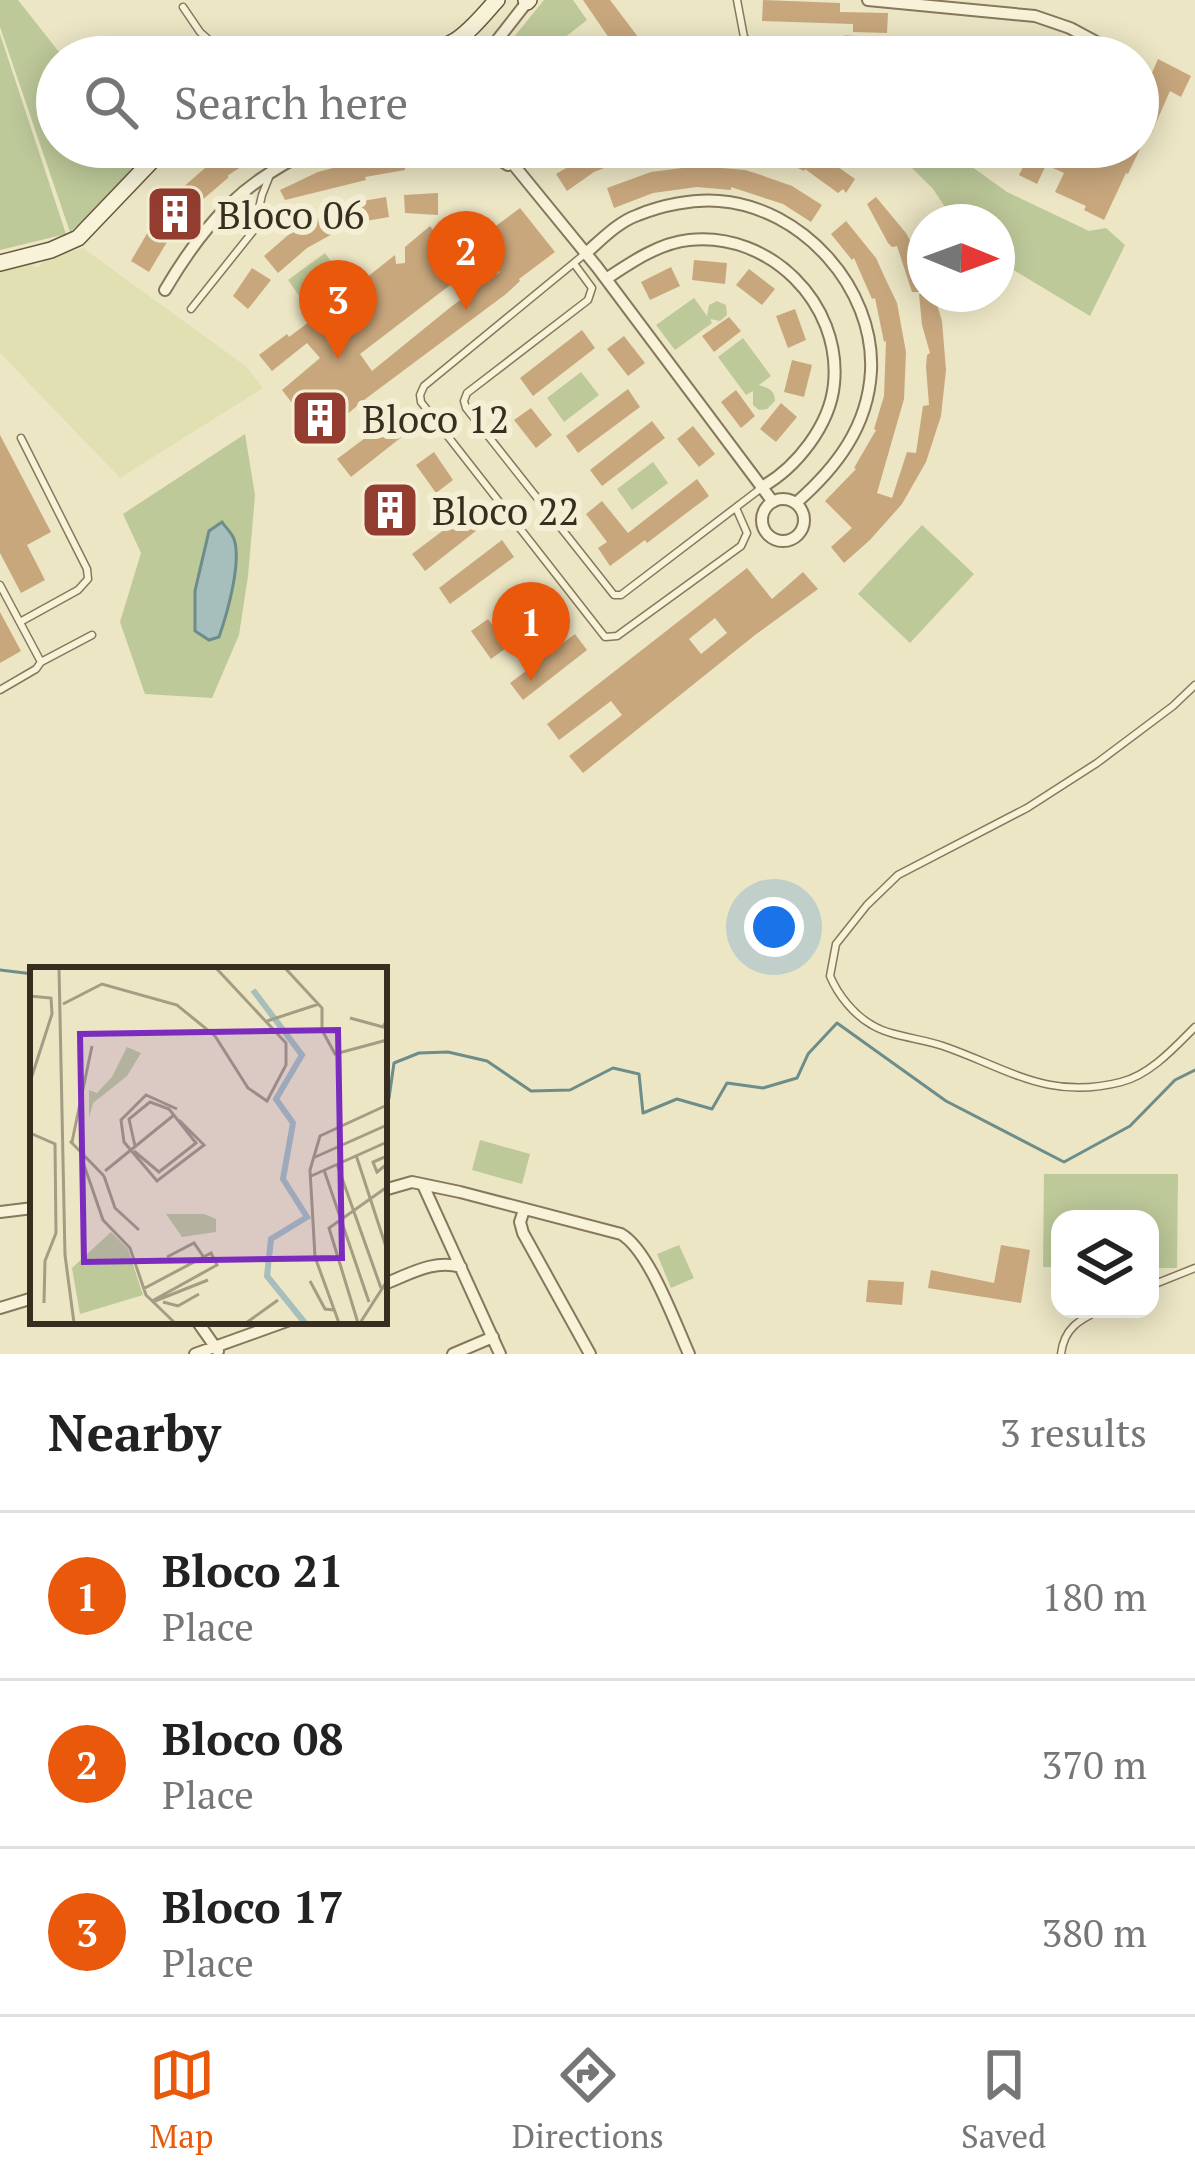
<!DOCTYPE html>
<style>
body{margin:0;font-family:"PT Serif",serif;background:#f2f2f2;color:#222}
.controls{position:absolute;right:36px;bottom:36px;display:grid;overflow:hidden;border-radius:24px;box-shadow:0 6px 30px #0003}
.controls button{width:108px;height:108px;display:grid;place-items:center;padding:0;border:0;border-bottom:3px solid #e0e0e0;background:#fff;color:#222;font:60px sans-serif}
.compass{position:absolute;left:907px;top:204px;width:108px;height:108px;border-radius:50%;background:#fff;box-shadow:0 6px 30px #0003;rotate:91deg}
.you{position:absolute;left:774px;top:927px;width:42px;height:42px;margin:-30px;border:9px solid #fff;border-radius:50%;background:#1a73e8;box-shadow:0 0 0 18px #1a73e833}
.badge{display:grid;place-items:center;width:78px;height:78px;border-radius:50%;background:#ea580c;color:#fff;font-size:39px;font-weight:700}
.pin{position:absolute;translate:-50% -99px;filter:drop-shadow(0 3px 6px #0008)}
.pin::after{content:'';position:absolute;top:63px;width:42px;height:36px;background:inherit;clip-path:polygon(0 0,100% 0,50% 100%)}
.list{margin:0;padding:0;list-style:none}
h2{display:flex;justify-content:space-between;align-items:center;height:156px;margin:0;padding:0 48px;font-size:51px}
h2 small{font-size:39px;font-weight:400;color:#767676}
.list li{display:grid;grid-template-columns:78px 1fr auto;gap:36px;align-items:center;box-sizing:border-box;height:168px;padding:0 48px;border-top:3px solid #e0e0e0}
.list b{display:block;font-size:45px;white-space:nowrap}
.list p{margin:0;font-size:39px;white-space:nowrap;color:#767676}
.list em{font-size:39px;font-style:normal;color:#767676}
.icon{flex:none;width:66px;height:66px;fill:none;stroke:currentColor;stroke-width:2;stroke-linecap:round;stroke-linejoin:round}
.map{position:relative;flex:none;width:1195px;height:1354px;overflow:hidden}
.search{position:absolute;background:#fff;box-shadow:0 6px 30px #0003;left:36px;right:36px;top:36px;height:132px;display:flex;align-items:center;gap:30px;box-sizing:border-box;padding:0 42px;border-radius:66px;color:#767676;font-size:45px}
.sheet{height:660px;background:#fff}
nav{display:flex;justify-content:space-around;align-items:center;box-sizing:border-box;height:168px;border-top:3px solid #e0e0e0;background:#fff;font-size:33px;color:#767676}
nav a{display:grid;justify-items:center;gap:6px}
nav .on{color:#ea580c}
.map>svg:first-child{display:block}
.farmland{fill:#e1e0b3}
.green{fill:#bdc999}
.water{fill:#a6bfbc;stroke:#6d8d8a;stroke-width:3}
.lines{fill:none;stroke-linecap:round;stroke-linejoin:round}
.stream{stroke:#6d8d8a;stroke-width:3}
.building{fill:#c8a77d;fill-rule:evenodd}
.lane-casing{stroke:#86785c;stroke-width:9}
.street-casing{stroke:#86785c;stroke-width:14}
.secondary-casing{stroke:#68593f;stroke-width:18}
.lane{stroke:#f7f2d8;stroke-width:6}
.street{stroke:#f7f2d8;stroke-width:10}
.secondary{stroke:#f7f2d8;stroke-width:15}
.labels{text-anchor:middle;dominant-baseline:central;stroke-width:12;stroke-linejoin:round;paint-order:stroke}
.poi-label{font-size:39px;fill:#372e1f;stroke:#f4efd4;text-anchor:start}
.inset-river{fill:none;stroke:#a6bfbc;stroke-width:6}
.inset-road{fill:none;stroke:#a49c83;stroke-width:3}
.view{fill:#7b2cbf;fill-opacity:0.15;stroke:#7b2cbf;stroke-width:6}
.inset-edge{fill:none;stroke:#372e1f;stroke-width:6}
</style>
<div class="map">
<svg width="1195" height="1354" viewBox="0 0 1195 1354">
<rect width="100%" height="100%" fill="#ece6c5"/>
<!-- farmland -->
<path class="farmland" d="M83 248 247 367 263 388 120 478 0 353V273L34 262V267H39L44 260Z"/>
<!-- green -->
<path class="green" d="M0 0H18L63 57H57V147H154L108 198 70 232 0 27Z
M544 0H573L587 20 540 57H521L509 43Z
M0 34 66 234 0 250Z
M845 35 903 41V57H864L843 40Z
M753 41 805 46 818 41 832 42 851 57H773Z
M891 147H952L968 164 1007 192 1089 231 1106 228 1125 245 1090 316 997 260V222H955L933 189Z
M325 253 342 277 305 304 288 280Z
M694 298 707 316 709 305 717 301 726 305 727 315 720 321 710 319 712 323 675 350 656 325Z
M743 338 771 376 759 385C767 388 775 389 775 401L767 409 759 410 753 405V391L746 395 718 357Z
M581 372 599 395 564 422 547 398Z
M245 434 255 495 248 576 239 635 212 698 145 694 120 622 141 553 123 514Z
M653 462 668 483 632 510 617 489Z
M922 525 974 574 910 643 858 594Z
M480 1140 530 1154 522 1184 472 1170Z
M1044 1174H1178L1177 1268H1150V1219H1060V1267H1043Z
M679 1245 694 1278 671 1288 657 1254Z"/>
<!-- water -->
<path class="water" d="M222 522C226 528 232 533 234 539 242 562 227 614 219 637L209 640 195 631V591L209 531Z"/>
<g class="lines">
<!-- stream -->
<path class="stream" d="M0 970 33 974
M384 1100 389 1098 394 1063 419 1053 448 1052 487 1061 531 1091 570 1090 613 1068 639 1074 643 1113 677 1099 712 1109 727 1083 763 1088 797 1078 808 1054 837 1023 946 1101 1064 1162 1130 1126 1175 1080 1195 1070"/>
</g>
<!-- building -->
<path class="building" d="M583 0H610L648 50 639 57H622Z
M763 0 840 3V12L888 13 887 33 853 32V24L762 21Z
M1158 59 1191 76 1181 97 1170 91 1152 132 1149 130 1128 174 1126 173 1104 220 1084 210 1086 206 1055 192 1064 173 1046 165 1037 184 1019 175 1033 147H1138V105Z
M233 147 238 151 243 147H272L227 176 229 177 201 201 170 237 149 272 131 261 156 218 181 189 213 161Z
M601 147 655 148 594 172 567 191 556 174Z
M754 147H792L801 152 803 148 827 159 855 179 846 193 843 189 838 193 805 169 804 171Z
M972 147H1010L1004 161Z
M405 156V170L365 177 366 180 285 200 280 190 318 172 370 158Z
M698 166 745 170 758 174 792 186 822 205 811 222 783 204 731 187V190L697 187 653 193 614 208 607 188 651 172Z
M438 193V215L405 213 404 195Z
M386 197 389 217 354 223 351 203Z
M876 197 906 233 925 268V292H912L897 246 892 247 888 243 867 204Z
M520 208 555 252 519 279 520 281 506 294 364 400 319 438 282 390 320 358 307 343 272 371 259 355 287 334 289 337 333 304 332 302 351 289 359 280 361 282 395 255 396 264 405 263V247L430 226 454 257ZM488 256 500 272 452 306 372 371 360 354Z
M335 209 345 227 307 248 278 273 264 256 294 230Z
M846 221 876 258 886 280 897 303 906 352 904 399 877 493 892 498 907 452 916 453 923 406 929 405 926 367 927 355 930 353 922 325 919 294H930L932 299 935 298 942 321 946 370 941 416 926 462 902 504 870 540 844 563 831 547 852 528 825 501 856 469 854 468 876 430 874 429 884 396 886 341 884 342 875 298 872 299 854 258 852 260 831 234Z
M694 260 727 263 725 284 692 280Z
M671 267 680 286 650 300 641 282Z
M252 268 271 280 248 309 233 296Z
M749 269 775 289 762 305 736 285Z
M795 309 806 340 788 348 776 316Z
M729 317 741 331 714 352 702 336Z
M582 330 595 348 533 396 520 378Z
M624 336 645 363 628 376 607 349Z
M792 360 812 365 804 397 784 392Z
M628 389 640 407 578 453 566 436Z
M736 390 755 416 741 428 721 402Z
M781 403 797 417 776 442 760 429Z
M531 408 552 435 536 448 514 420Z
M400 412 413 428 351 477 337 459Z
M652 421 665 438 602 486 590 470Z
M693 426 715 454 699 467 677 439Z
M0 435 51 532 27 545 45 580 21 593 0 553Z
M434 452 453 480 436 493 416 465Z
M697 479 709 496 647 543 645 540 610 566 598 548 607 542 586 514 602 501 628 533Z
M387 490 408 518 390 530 369 502Z
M474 507 486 523 425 571 412 554Z
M502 540 514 557 450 604 439 588Z
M747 568 772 599 803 572 818 589 755 635 583 773 569 756 622 715 611 701 559 740 547 724ZM715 618 727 633 701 654 689 639Z
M533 583 555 609 538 622 517 595Z
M0 612 21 651 0 663Z
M488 619 509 646 491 659 471 631Z
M575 634 587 650 523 700 510 683Z
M1001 1245 1030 1250 1021 1303 928 1288 931 1270 994 1283Z
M868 1280 904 1282 902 1305 866 1302Z"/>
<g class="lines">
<!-- lane casing -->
<g class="lane-casing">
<path id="lane" d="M737 0 744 37 761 57
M183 7 200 32 228 57
M586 253 424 386 420 395 421 402 605 637 617 636 741 546 747 533 736 508
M575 265 592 288 588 300 467 393 464 401 466 408 614 595H621L760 489
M191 309 254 230 262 195 270 175
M0 585 41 662 36 669 0 690
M20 622 78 590 88 579 87 569 21 438
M41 662 92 635
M1195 685 1173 706 1097 763 1027 808 898 875 867 905 836 944 830 976C838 995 854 1015 872 1025 892 1037 920 1038 943 1046 1007 1068 1048 1101 1121 1082 1150 1075 1175 1047 1195 1027
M1150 1286 1195 1268
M1061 1354C1064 1328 1079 1320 1102 1309"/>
</g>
<!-- street casing -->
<g class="street-casing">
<path id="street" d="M868 0 1035 16 1070 28 1124 57
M484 57 527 2
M480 147 508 165
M499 147 597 267 773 502
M586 253C602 239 618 222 638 215 662 205 693 199 719 201 802 207 875 288 871 371 868 427 836 468 796 503
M606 279C630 263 659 243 689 240 769 231 842 303 834 384 830 425 797 467 762 487
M165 290C205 222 244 179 319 147
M762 520a21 21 0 1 1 42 0a21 21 0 1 1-42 0Z
M423 1185 500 1354
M384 1190 412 1182 460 1192 621 1234C649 1250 675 1323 689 1354
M524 1210 520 1222 523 1233 590 1354
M0 1212 33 1208
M384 1284C410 1274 434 1259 461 1267
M0 1308 33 1298
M197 1321 218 1351
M195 1354 287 1321
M453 1354 493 1337"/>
</g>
<!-- secondary casing -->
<g class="secondary-casing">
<path id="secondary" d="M526 0 527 2 529 0
M320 57C363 49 416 65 455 41 471 31 484 14 497 0
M0 263 51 250 78 238 165 147"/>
</g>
<!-- lane -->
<use href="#lane" class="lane"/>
<!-- street -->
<use href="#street" class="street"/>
<!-- secondary -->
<use href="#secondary" class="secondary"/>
</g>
<!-- icons -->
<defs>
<g id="building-square" transform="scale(3)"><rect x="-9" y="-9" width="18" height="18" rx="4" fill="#923d2f" stroke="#f4efd4"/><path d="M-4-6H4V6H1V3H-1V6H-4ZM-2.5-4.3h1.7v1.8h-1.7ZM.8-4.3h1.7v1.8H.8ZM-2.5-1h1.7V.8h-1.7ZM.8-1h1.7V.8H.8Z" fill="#fff"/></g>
</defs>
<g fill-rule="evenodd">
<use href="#building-square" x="175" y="214"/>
<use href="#building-square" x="320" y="418"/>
<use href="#building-square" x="390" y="510"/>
</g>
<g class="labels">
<!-- poi labels -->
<g class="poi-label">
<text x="217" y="214">Bloco 06</text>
<text x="362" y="418">Bloco 12</text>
<text x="432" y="510">Bloco 22</text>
</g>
</g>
<!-- overview -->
<g transform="translate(30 967)">
<rect width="357" height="357" fill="#ece6c5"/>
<path d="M97 80 111 86 97 109 63 136 59 151V123L67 126 82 110ZM136 247H174L186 252V265L152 270ZM81 265 98 282 113 328 50 347 42 301Z" fill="#bdc999"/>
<path class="inset-river" d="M223 23 272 88 246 132 263 156 253 212 277 250 241 272 237 309 275 356"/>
<path class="inset-road" d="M29 1 35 288 44 356M255 1 292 41V63L305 87 357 73M0 29 21 31 22 47 0 115M33 37 72 17 147 38 185 69 218 121 237 134 256 98V76L186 1M320 51 353 60 357 53M237 54 289 37M147 142 116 128 91 153 94 175 127 214 174 178 149 153M0 166 25 177 26 266 15 294 14 336M40 174 74 209M42 175 62 79M104 184 129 205 166 176 139 142 120 135 99 152 105 179M326 188 357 283M357 189 343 195 347 205 357 197M283 191 357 158M53 195 73 253 100 281 116 328 145 356M307 197 351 321M294 203 339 335M75 204 144 148M74 209 85 241 109 263M279 210 357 175M137 290 164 276 173 289M280 314 295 342 304 343M113 322 181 286 187 298 122 334M125 334 178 313M133 335 148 339 169 327M216 356 248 333M309 356 285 290 280 203 290 169 357 138M328 356 299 261 357 220M330 356 357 314"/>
<path class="view" d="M308 63 312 291 54 295 50 67Z"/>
<rect width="357" height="357" class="inset-edge"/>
</g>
</svg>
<div class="controls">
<button><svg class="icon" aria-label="layers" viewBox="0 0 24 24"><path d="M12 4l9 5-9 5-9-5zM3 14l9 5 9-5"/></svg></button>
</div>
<svg class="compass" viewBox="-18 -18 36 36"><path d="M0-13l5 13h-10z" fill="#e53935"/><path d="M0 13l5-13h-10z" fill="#767676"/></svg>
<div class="you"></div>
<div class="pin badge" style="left:531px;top:681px">1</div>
<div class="pin badge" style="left:466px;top:310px">2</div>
<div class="pin badge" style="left:338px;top:359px">3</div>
<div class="search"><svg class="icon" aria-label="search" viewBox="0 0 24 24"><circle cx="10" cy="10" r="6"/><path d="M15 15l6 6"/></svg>Search here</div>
</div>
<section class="sheet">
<h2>Nearby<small>3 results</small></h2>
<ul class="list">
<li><span class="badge">1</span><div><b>Bloco 21</b><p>Place</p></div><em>180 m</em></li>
<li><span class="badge">2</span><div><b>Bloco 08</b><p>Place</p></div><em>370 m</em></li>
<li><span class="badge">3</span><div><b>Bloco 17</b><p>Place</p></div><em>380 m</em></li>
</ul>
</section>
<nav>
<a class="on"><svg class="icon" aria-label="map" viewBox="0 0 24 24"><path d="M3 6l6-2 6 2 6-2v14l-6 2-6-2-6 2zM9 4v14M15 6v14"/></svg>Map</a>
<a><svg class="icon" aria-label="directions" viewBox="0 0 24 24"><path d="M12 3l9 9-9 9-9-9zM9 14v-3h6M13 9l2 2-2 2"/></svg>Directions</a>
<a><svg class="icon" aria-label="saved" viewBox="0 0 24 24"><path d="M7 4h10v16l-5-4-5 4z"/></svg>Saved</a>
</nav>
